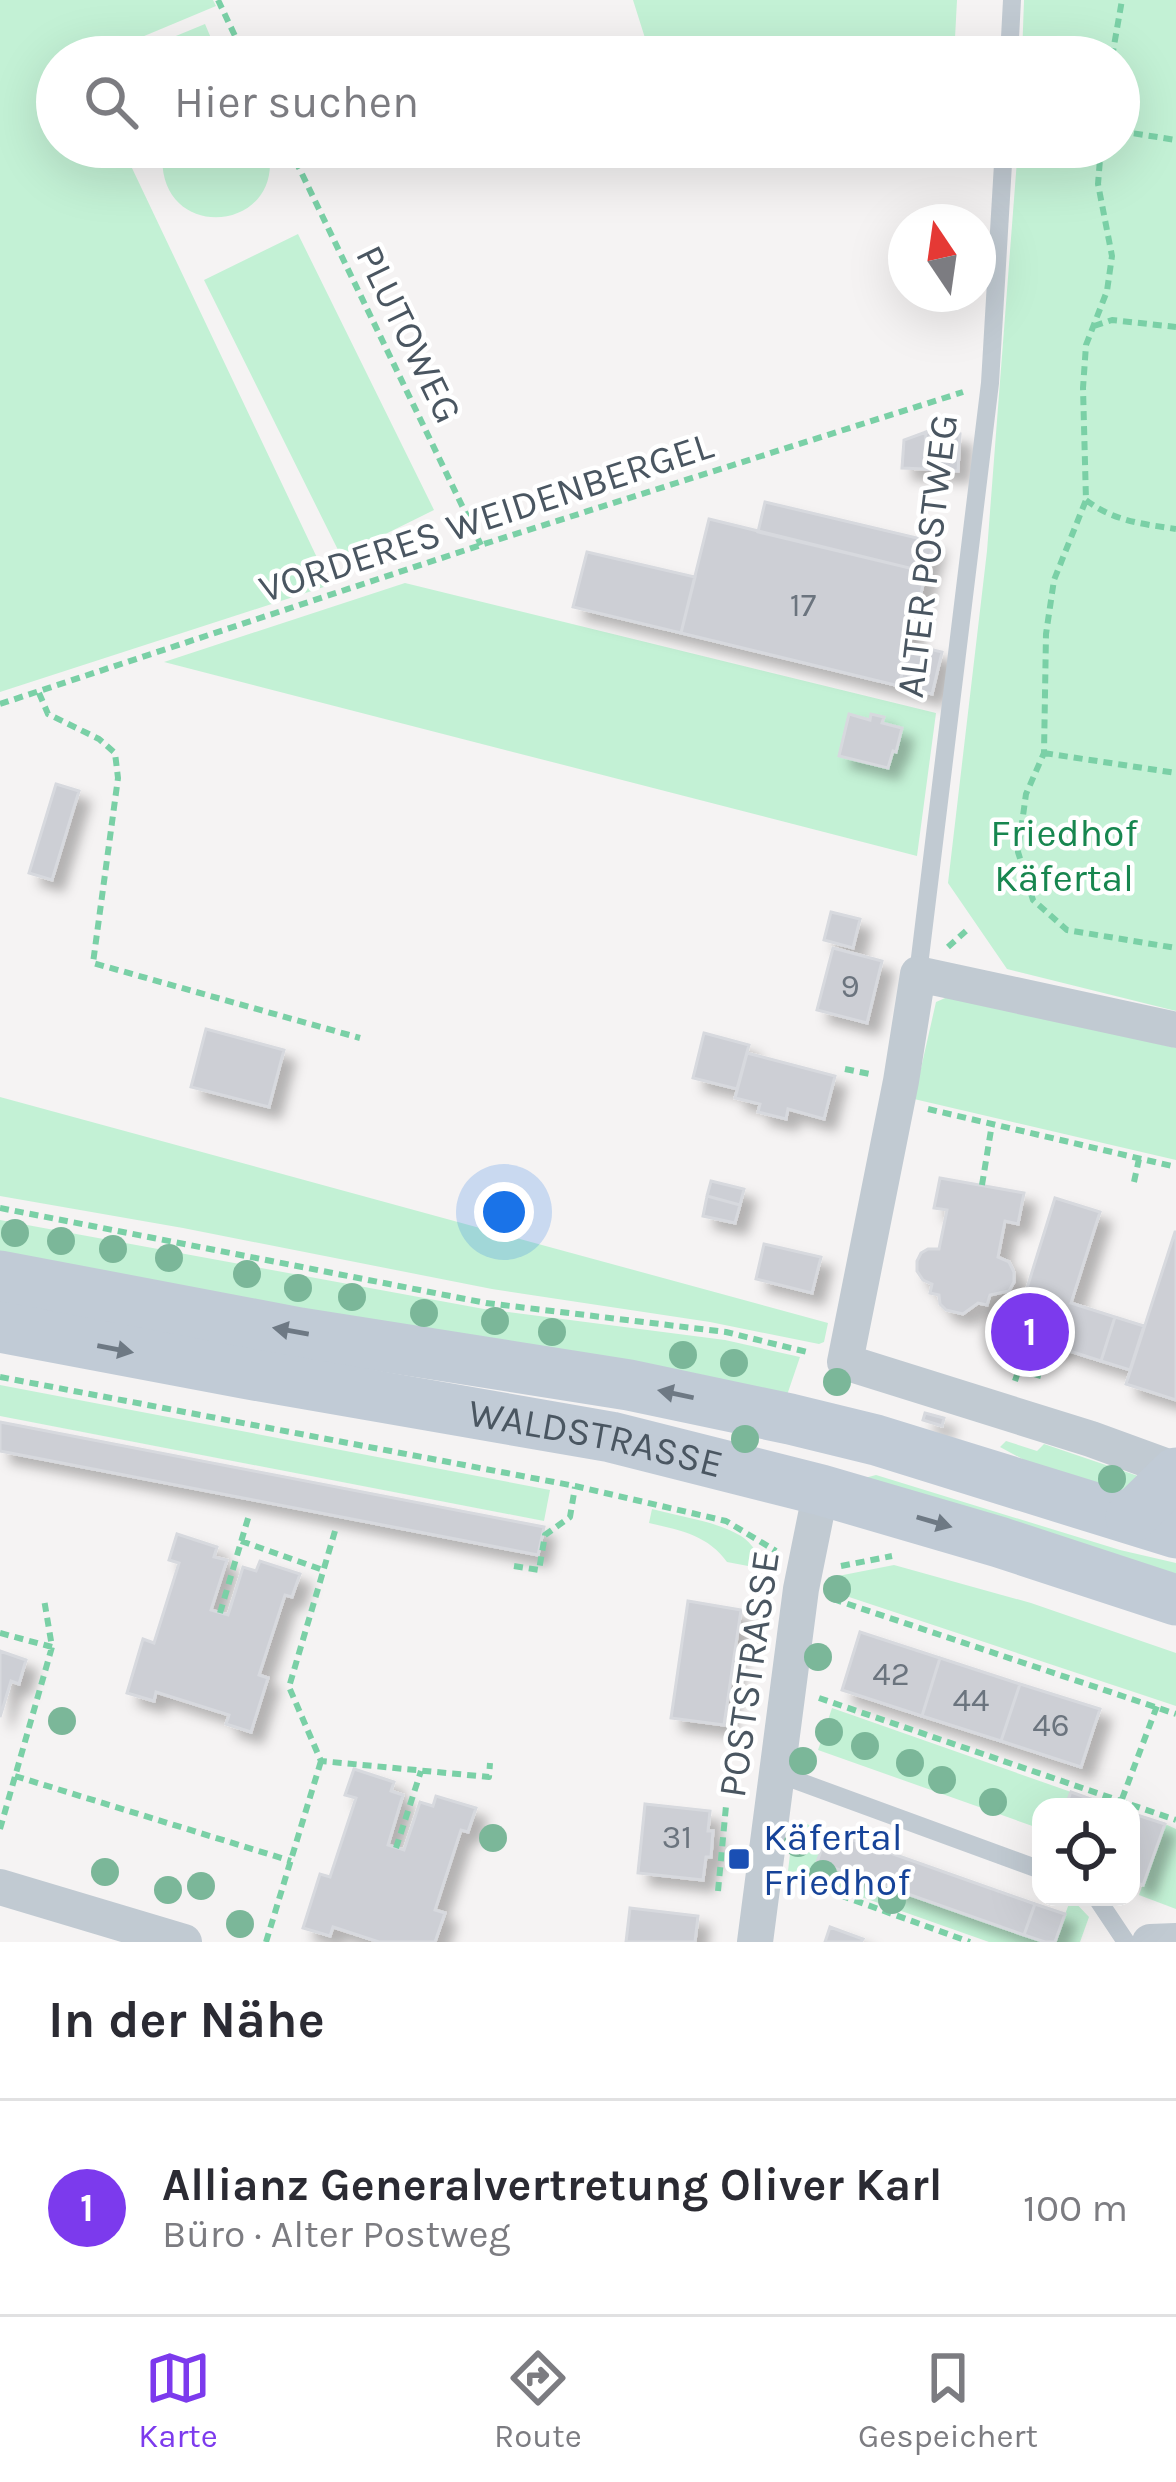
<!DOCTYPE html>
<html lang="de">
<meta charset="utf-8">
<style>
body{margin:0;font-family:Karla,sans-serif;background:#f2f2f3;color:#2b2b33}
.controls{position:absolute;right:36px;bottom:36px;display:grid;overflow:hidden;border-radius:24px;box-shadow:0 12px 48px #0002}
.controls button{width:108px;height:108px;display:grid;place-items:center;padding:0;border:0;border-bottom:3px solid #e1e1e2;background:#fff;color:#2b2b33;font:60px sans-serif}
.compass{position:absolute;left:888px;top:204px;width:108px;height:108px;border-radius:50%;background:#fff;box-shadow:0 12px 48px #0002;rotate:347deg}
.you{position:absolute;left:504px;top:1212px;width:42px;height:42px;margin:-30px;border:9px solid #fff;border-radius:50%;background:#1a73e8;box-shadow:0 0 0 18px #1a73e833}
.badge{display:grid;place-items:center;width:78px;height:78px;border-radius:50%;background:#7c3aed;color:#fff;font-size:39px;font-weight:700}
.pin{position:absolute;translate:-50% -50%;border:6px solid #fff;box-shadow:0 3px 12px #0006}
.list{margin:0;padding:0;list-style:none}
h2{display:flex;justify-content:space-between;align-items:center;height:156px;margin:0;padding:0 48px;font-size:51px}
h2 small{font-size:39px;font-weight:400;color:#7c7c81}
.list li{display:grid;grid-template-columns:78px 1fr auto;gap:36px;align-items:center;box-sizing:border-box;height:216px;padding:0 48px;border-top:3px solid #e1e1e2}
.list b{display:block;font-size:45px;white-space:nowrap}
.list p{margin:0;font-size:39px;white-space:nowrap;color:#7c7c81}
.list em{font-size:39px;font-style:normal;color:#7c7c81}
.icon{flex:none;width:66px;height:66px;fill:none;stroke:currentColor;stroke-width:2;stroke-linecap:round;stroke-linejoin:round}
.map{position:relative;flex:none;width:1176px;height:1942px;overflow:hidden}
.search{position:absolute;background:#fff;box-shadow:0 12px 48px #0002;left:36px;right:36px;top:36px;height:132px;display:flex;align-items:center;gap:30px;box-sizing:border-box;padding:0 42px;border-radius:66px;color:#7c7c81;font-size:45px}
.sheet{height:372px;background:#fff}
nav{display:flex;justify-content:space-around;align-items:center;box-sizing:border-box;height:168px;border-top:3px solid #e1e1e2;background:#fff;font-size:33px;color:#7c7c81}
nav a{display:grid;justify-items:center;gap:6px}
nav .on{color:#7c3aed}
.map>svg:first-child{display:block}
.green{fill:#c3f1d5}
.building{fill:#cdcfd5;stroke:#d7d9de;stroke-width:3;filter:url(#shadow)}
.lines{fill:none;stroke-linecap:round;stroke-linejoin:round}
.path{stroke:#7ad0a6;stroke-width:6;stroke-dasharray:9 6;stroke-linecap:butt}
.lane{stroke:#c1cad2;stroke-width:18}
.street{stroke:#c1cad2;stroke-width:36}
.secondary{stroke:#c1cbd6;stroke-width:51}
.tree{fill:#7bb799}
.oneway{fill:#6e7984}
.transit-dot{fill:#1a4fb4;stroke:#fff;stroke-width:4.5}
.labels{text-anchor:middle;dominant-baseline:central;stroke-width:9;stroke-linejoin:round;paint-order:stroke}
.number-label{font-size:33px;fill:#6b747e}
.street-label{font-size:39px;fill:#4a5661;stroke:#fff}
.park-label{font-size:39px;fill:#17864f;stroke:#fff}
.transit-label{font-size:39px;fill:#164399;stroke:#fff;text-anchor:start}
</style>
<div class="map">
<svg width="1176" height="1942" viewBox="0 0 1176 1942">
<defs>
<filter id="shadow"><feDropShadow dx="11" dy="11" stdDeviation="6" flood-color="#0004"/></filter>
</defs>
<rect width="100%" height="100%" fill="#f5f3f3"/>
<!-- green -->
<path class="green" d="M0 0H213L216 6 94 57H57V147H122L330 585 0 692Z
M633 0H957L954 57H651Z
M1024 0H1176V1011L1007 969 948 883 987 551 1018 147H1119V57H1022Z
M205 24 219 57H125Z
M163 147H268C288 235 151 246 163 147Z
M298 234 434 510 341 556 204 280Z
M405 583 936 713 917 856 164 662Z
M952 995 1176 1048V1160L914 1099 936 1002Z
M0 1097 828 1323 824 1342 819 1344 710 1322 492 1289 183 1228 0 1196Z
M0 1220 484 1309 725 1340 800 1357 786 1398 0 1257Z
M0 1385 550 1490 544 1521 0 1416Z
M1006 1441 1037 1451 1044 1444 1147 1479 1121 1492 1028 1462 1000 1447Z
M876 1475 1120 1550 1176 1563V1582L861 1479Z
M652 1509C681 1517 716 1521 741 1536 753 1543 759 1557 764 1569L727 1562C708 1535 679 1530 649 1523Z
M894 1565 1031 1603 1176 1653V1706L831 1591 833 1577Z
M832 1708 1071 1792 1065 1807H1041V1829L818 1750Z
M794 1820 828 1831 818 1862 1045 1942H989L788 1871Z
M1165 1824 1176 1829V1909L1139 1895Z
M1071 1898 1089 1917 1080 1942H1055Z"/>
<!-- building -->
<path class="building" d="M926 432 924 469 902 468 904 440Z
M926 432 960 434 958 471 924 469Z
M765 502 934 542 926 572 758 532Z
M709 519 926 572 899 686 681 633Z
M587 552 695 577 681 633 573 607Z
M909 644 942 652 932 694 899 686Z
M849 714 870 720 871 714 884 717 882 723 902 728 896 752 893 751 888 768 839 756Z
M56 784 79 791 52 880 29 873Z
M831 912 860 919 853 948 824 940Z
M833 948 882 961 867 1023 817 1010Z
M206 1029 284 1050 269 1107 191 1087Z
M704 1033 749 1045 737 1089 693 1078Z
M747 1053 835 1076 824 1119 788 1109 786 1119 758 1112 760 1104 735 1098Z
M940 1178 1024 1193 1018 1224 1005 1221 998 1257 1009 1262 1014 1272V1282L1009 1291 990 1295 987 1305 978 1303 963 1314 946 1310 940 1304 939 1295 930 1293 932 1284 923 1280 917 1271V1261L921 1253 928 1249H939L947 1210 934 1208Z
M711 1181 744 1189 740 1205 707 1196Z
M707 1196 740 1205 735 1223 703 1216Z
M1055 1198 1100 1212 1071 1303 1115 1317 1101 1361 1013 1333Z
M1175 1232H1176V1400L1126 1384Z
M764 1244 821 1257 812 1293 756 1279Z
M1115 1317 1144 1326 1130 1370 1101 1361Z
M925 1413 944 1418 942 1426 923 1420Z
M0 1422 544 1527 538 1555 0 1451Z
M177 1534 217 1547 214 1557 227 1560 211 1610 228 1615 243 1567 256 1571 260 1561 300 1574 292 1597 285 1595 259 1675 268 1678 251 1732 226 1724 229 1715 156 1692 154 1701 127 1693 143 1639 154 1643 179 1563 169 1560Z
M688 1601 741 1610 724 1725 671 1718Z
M860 1632 940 1658 922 1716 842 1690Z
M0 1651 26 1660 19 1684 11 1681 0 1717Z
M940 1658 1020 1684 1001 1741 922 1716Z
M1020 1684 1100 1709 1081 1767 1001 1741Z
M354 1769 394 1782 391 1791 403 1795 388 1845 404 1850 420 1802 433 1806 436 1796 476 1808 468 1832 461 1830 435 1910 445 1913 435 1942H379L333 1927 330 1936 303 1928 320 1874 330 1877 356 1798 345 1795Z
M1071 1792 1099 1802 1097 1807H1065Z
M645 1804 710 1811 708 1831H713L711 1857H706L703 1880 638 1873Z
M1137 1815 1165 1824 1143 1885 1131 1881V1832Z
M828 1831 1035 1904 1024 1935 817 1862Z
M1035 1904 1065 1914 1055 1942H1045L1024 1935Z
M630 1908 698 1916 695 1942H626Z
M830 1927 863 1939 861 1942H825Z"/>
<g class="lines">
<!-- path -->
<path class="path" d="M218 0 245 57
M1112 57 1122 0
M1119 131 1176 140
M289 147 481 545
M1101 147 1098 184 1112 256 1107 291 1086 345 1083 388 1086 500 1054 580 1046 634 1044 753 1026 794 1018 852 1033 900 1067 930 1176 948
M1094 326 1112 320 1176 327
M1086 500C1113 521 1143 524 1176 529
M39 693 48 714 99 739 115 753 118 778 93 963 360 1038
M0 704 481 545 963 392
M1044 753 1176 773
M948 947 967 930
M845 1069 870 1074
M928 1109 1176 1167
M1134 1182 1139 1159
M982 1185 992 1124
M0 1208 486 1303 726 1332 811 1353
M1019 1370 1041 1376
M0 1377 575 1486 726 1521 776 1551
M1015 1381 1029 1338
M335 1531 289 1687 321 1761 489 1777 490 1763
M241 1541 323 1570
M514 1566 539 1570 545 1535 570 1517 575 1487
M841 1566 892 1556
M833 1599 1176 1714
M220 1613 249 1515
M0 1633 52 1647
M819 1698 1176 1820
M15 1776 291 1861
M1122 1799 1157 1706
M0 1829 52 1647 44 1599
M396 1848 421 1771
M798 1880 970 1942
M718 1891 726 1806
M266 1942 321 1761"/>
<!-- lane -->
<path class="lane" d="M1009 57 1012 0
M918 974 990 383 1004 147
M776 1773 1041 1870
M1096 1897 1126 1942"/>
<!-- street -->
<path class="street" d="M1176 1030 918 974 901 1081 845 1362 1091 1439 1176 1470
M0 1887 184 1942
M755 1942 801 1589 821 1490
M1150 1942 1176 1941"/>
<!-- secondary -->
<g class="secondary">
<path d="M0 1276 300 1333 629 1385 790 1419 876 1440 1176 1533"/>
<path id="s1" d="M0 1327 243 1373 611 1437 821 1490 999 1542 1176 1600"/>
<path d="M1131 1517 1176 1473"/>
</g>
</g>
<!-- trees -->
<g class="tree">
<circle cx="15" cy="1233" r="14"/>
<circle cx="61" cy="1241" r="14"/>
<circle cx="113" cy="1249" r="14"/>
<circle cx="169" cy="1258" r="14"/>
<circle cx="247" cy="1274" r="14"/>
<circle cx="298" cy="1288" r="14"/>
<circle cx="352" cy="1297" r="14"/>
<circle cx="424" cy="1313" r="14"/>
<circle cx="495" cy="1321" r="14"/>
<circle cx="552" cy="1332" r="14"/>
<circle cx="683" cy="1355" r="14"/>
<circle cx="734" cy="1363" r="14"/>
<circle cx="837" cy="1382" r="14"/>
<circle cx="745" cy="1439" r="14"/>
<circle cx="1112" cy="1479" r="14"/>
<circle cx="837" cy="1589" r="14"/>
<circle cx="818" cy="1657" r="14"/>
<circle cx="62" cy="1721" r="14"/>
<circle cx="829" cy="1732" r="14"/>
<circle cx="865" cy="1746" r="14"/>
<circle cx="803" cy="1761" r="14"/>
<circle cx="910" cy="1763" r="14"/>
<circle cx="942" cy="1780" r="14"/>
<circle cx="993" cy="1802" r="14"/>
<circle cx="493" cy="1838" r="14"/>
<circle cx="798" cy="1843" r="14"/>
<circle cx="105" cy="1872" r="14"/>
<circle cx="823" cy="1874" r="14"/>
<circle cx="201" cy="1886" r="14"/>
<circle cx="168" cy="1890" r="14"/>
<circle cx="892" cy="1900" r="14"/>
<circle cx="240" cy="1924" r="14"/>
</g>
<!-- one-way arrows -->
<defs><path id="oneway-solid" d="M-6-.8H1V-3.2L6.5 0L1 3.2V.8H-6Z" transform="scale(3)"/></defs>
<g class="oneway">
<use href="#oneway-solid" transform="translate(291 1331) rotate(-170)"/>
<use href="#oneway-solid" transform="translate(115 1349) rotate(11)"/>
<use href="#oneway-solid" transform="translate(676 1394) rotate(-168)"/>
<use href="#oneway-solid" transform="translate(934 1522) rotate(16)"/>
</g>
<!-- markers -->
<rect class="transit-dot" x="727" y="1847" width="24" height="24" rx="6"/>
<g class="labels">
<!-- number labels -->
<g class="number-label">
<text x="803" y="605">17</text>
<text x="850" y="986">9</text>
<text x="891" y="1674">42</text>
<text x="971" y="1700">44</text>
<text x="1051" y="1725">46</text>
<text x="677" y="1837">31</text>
</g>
<!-- street labels -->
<g class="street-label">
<text transform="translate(409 334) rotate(64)">PLUTOWEG</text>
<text transform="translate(486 517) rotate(-18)">VORDERES WEIDENBERGEL</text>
<text transform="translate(927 556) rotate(-83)">ALTER POSTWEG</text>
<text stroke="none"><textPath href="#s1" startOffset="606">WALDSTRASSE</textPath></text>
<text transform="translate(749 1674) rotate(-82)">POSTSTRASSE</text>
</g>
<!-- park labels -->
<g class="park-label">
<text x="1064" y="833">Friedhof<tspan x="1064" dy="45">Käfertal</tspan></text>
</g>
<!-- transit labels -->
<g class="transit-label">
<text x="763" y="1837">Käfertal<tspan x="763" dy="45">Friedhof</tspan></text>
</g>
</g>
</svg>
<div class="controls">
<button><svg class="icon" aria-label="locate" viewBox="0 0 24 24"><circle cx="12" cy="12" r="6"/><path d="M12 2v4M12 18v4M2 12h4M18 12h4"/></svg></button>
</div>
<svg class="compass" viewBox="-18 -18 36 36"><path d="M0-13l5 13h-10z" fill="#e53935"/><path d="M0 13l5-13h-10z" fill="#7c7c81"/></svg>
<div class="you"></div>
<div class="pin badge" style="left:1030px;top:1332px">1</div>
<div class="search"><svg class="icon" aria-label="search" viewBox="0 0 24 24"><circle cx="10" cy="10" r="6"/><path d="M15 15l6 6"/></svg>Hier suchen</div>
</div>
<section class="sheet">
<h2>In der Nähe<small></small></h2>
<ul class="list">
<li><span class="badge">1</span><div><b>Allianz Generalvertretung Oliver Karl</b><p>Büro · Alter Postweg</p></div><em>100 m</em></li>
</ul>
</section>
<nav>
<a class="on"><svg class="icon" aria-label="map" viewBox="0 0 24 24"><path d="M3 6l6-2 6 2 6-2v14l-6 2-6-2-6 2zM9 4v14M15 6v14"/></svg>Karte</a>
<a><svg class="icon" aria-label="directions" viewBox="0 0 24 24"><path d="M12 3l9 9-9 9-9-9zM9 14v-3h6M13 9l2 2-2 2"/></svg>Route</a>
<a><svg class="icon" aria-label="saved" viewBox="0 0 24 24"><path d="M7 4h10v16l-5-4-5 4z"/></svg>Gespeichert</a>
</nav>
